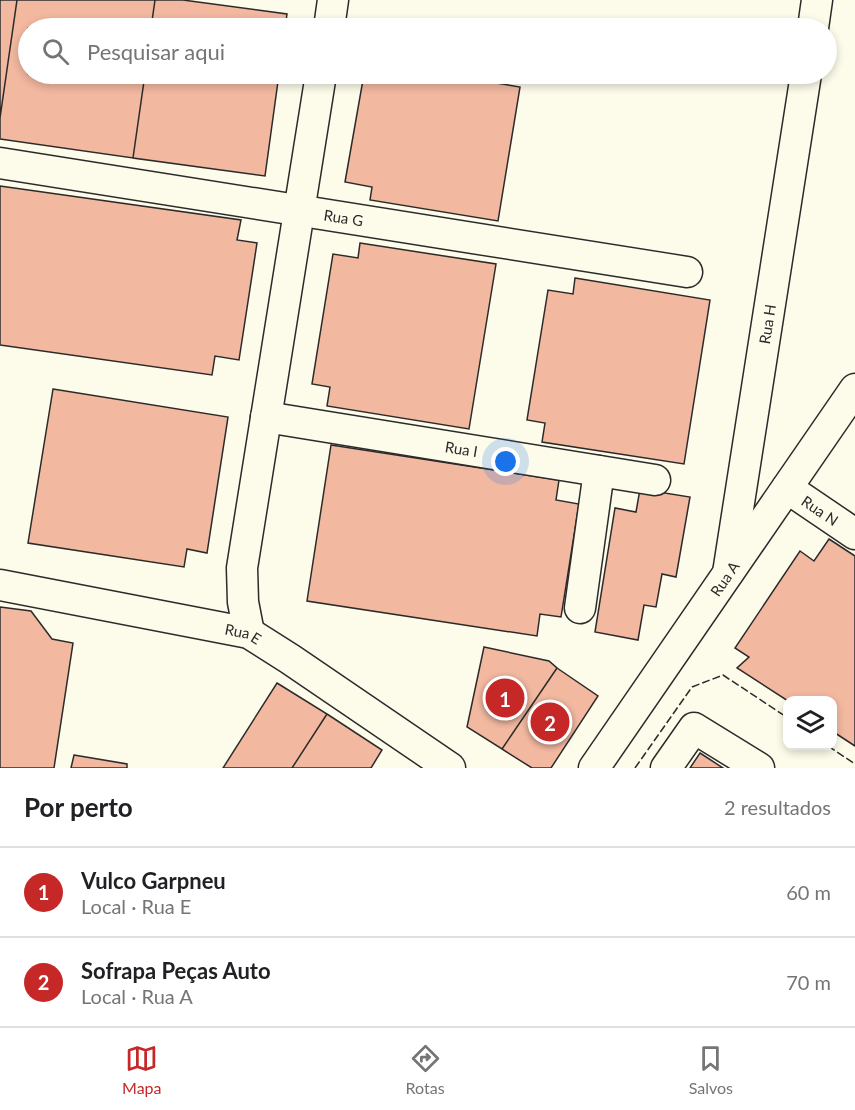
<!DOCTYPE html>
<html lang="pt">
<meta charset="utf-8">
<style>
body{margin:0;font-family:Lato,sans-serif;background:#f2f2f2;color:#202124}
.controls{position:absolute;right:18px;bottom:18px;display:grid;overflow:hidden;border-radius:12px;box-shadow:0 3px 9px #0003}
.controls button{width:54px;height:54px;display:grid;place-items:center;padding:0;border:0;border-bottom:2px solid #e0e0e0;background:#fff;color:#202124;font:30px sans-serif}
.you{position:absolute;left:506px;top:462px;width:21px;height:21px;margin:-15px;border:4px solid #fff;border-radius:50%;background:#1a73e8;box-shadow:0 0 0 9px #1a73e833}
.badge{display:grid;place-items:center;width:39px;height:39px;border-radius:50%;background:#c62828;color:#fff;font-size:20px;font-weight:700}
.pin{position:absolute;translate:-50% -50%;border:3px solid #fff;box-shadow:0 2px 6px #0006}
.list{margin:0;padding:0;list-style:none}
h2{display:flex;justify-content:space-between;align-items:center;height:78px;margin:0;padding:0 24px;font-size:26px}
h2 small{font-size:20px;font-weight:400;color:#757577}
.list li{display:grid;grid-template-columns:39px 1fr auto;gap:18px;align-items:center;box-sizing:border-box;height:90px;padding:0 24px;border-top:2px solid #e0e0e0}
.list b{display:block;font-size:22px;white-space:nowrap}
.list p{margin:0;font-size:20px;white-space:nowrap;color:#757577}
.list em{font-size:20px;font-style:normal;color:#757577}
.icon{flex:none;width:33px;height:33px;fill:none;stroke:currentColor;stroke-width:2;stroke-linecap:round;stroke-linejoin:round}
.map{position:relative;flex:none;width:855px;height:768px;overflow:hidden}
.search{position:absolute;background:#fff;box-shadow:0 3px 9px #0003;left:18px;right:18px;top:18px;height:66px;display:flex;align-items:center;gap:15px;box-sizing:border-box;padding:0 21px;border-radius:33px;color:#757577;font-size:22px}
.sheet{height:258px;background:#fff}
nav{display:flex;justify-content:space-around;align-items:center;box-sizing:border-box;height:84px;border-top:2px solid #e0e0e0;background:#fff;font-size:16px;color:#757577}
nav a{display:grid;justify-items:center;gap:3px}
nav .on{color:#c62828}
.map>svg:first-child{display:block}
.building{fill:#f2b8a0;stroke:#2b2b2b;stroke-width:1.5}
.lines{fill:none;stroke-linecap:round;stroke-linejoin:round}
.minor-casing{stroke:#2b2b2b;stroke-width:33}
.minor{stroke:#fdfbea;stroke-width:30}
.fence{stroke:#2b2b2b;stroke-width:1.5;stroke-dasharray:8 3;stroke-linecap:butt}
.labels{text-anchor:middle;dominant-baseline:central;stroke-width:4.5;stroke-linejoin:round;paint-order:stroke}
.street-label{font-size:15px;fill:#2b2b2b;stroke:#fdfbea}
</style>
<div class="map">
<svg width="855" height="768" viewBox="0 0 855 768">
<rect width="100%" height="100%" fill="#fdfbea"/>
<!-- building -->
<path class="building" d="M0 0H17L0 118Z
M17 0H155L151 28H28V74H145L133 158 0 139V118Z
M155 0H183L287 14 285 28H151Z
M145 74H279L265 176 133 158Z
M364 74H442L520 87 498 221 370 200 372 187 345 182Z
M0 186 241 220 237 240 257 243 239 360 215 356 212 375 0 345Z
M360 243 496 264 469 429 327 406 330 387 312 384 333 254 358 258Z
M575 278 710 300 684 464 542 442 545 423 527 420 548 290 573 294Z
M53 389 228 417 207 553 187 549 184 567 28 543Z
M331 445 559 480 556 500 579 504 561 617 540 614 537 636 307 601Z
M640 489 690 497 676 577 662 574 656 607 644 605 638 640 595 632 615 508 636 512Z
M829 539 855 556V746L832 731V700L788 701 737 668 749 657 735 648 800 551 814 561Z
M0 607 31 611 52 639 73 643 54 768H0Z
M484 647 549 661 557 668 502 749 467 727Z
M557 668 598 696 551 768H532L502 749Z
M277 683 327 714 292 768H223Z
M327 714 382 750 371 768H292Z
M700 753 723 768H690Z
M74 755 127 764V768H71Z"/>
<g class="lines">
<!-- minor casing -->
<g class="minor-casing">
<g id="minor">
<path d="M329 28 333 0"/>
<path d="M813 28 817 0"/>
<path id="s1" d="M0 163 687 272"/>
<path id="s2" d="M266 417 655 480"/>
<path id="s3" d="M787 488 855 534"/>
<path id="s4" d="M728 573 806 74"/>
<path id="s5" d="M0 585 249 633 290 659 450 768"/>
<path d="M580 608 599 471"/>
<path d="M249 633 243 602 242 568 321 74"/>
<path id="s6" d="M594 768 855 389"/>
<path d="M666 768 694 728 759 768"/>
</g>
</g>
<!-- minor -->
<use href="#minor" class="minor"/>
<!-- fence -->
<path class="fence" d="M828 746 855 764
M635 768 692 687 723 675 788 718"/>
</g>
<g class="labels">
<!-- street labels -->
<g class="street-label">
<text stroke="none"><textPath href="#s1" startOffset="348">Rua G</textPath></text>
<text stroke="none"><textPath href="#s4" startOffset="252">Rua H</textPath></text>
<text stroke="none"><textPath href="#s2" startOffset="198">Rua I</textPath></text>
<text stroke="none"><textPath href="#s3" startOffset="40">Rua N</textPath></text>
<text stroke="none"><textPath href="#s6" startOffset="230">Rua A</textPath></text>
<text stroke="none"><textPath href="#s5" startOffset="248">Rua E</textPath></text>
</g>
</g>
</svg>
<div class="controls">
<button><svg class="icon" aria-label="layers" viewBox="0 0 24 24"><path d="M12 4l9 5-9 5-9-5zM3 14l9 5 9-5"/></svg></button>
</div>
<div class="you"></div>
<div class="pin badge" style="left:505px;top:698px">1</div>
<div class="pin badge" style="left:550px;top:722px">2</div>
<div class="search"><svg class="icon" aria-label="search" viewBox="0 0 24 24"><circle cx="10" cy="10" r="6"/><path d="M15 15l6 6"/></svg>Pesquisar aqui</div>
</div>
<section class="sheet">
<h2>Por perto<small>2 resultados</small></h2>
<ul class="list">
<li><span class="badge">1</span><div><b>Vulco Garpneu</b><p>Local · Rua E</p></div><em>60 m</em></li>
<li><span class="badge">2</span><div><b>Sofrapa Peças Auto</b><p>Local · Rua A</p></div><em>70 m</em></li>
</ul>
</section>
<nav>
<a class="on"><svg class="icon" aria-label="map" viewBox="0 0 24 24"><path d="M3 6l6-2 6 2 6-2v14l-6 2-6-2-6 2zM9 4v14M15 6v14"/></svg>Mapa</a>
<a><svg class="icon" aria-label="directions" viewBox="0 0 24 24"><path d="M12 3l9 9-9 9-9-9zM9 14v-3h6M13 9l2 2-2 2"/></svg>Rotas</a>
<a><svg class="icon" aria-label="saved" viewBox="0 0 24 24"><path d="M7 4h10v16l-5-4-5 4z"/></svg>Salvos</a>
</nav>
